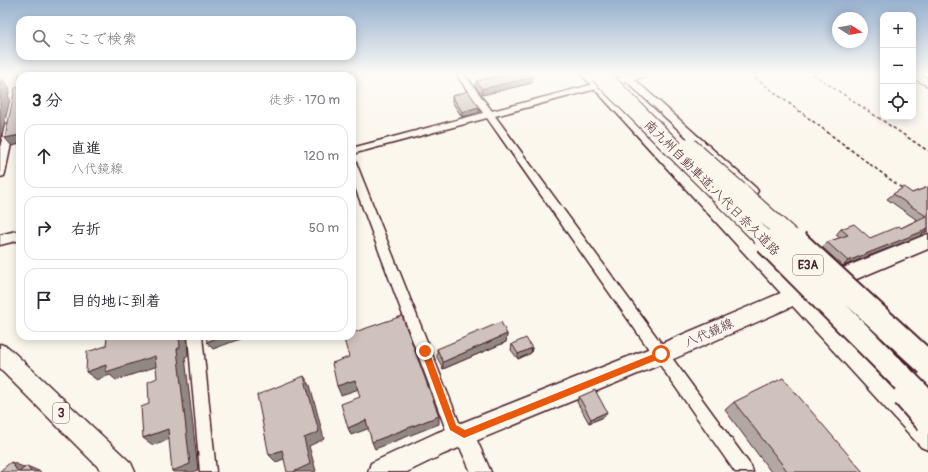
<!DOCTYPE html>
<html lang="ja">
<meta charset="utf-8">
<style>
body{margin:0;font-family:Pangolin,"Klee One",sans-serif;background:#f7f7f7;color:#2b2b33}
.controls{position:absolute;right:12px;top:12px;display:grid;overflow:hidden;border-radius:8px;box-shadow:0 2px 10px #0003}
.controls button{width:36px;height:36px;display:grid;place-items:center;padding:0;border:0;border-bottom:1px solid #e1e1e2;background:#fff;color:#2b2b33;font:20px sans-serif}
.compass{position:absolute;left:832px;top:12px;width:36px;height:36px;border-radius:50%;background:#fff;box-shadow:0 2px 10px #0003;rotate:101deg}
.stop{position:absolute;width:12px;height:12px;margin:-9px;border:3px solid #ea580c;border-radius:50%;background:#fff}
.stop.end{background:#ea580c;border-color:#fff;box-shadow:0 1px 4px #0008}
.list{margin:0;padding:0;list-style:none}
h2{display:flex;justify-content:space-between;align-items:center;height:52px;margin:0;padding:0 16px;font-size:17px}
h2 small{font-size:13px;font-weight:400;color:#7c7c81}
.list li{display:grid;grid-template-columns:26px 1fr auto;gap:12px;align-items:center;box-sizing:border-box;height:64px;margin:0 8px 8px;padding:0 8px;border:1px solid #e1e1e2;border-radius:12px}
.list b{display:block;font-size:15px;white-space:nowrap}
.list p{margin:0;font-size:13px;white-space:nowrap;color:#7c7c81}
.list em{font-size:13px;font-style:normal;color:#7c7c81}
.icon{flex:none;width:22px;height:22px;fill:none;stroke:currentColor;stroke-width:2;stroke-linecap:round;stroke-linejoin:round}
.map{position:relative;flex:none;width:928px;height:472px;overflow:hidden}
.search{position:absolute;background:#fff;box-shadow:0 2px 10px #0003;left:16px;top:16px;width:340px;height:44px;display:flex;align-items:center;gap:10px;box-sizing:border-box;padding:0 14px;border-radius:12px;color:#7c7c81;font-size:15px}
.panel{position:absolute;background:#fff;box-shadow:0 2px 10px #0003;left:16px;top:72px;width:340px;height:268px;border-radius:12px}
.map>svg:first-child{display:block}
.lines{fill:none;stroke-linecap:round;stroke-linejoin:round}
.minor-casing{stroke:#4a1f2b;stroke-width:3}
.tertiary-casing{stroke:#4a1f2b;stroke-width:3}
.primary-casing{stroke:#4a1f2b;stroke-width:3}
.trunk-casing{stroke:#4a1f2b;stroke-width:3}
.path{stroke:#4a1f2b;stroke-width:1.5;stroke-dasharray:3.5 2.5;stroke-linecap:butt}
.minor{fill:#fbf7ec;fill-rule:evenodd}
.tertiary{fill:#fbf7ec;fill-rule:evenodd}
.primary{fill:#fbf7ec;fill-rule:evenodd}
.trunk{fill:#fbf7ec;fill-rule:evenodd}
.motorway-bridge-far1-casing{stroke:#4a1f2b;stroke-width:20;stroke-linecap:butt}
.motorway-bridge-casing{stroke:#4a1f2b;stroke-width:28;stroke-linecap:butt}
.motorway-bridge-far1{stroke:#fbf7ec;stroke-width:18}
.motorway-bridge{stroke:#fbf7ec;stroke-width:24}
.wall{fill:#b2a7a2;stroke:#4a1f2b}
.shaded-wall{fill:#918884;stroke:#4a1f2b}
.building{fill:#cfc2bc;stroke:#4a1f2b}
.route{fill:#ea580c}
.labels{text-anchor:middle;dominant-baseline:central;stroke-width:3;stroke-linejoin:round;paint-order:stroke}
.shield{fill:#fbf7ec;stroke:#7f6065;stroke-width:1}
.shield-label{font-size:12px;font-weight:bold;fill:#4a1f2b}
.street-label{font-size:13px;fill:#4a1f2b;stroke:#fbf7ec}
</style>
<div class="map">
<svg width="928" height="472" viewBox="0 0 928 472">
<rect width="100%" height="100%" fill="#fbf7ec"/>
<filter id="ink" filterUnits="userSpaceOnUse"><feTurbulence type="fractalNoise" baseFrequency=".025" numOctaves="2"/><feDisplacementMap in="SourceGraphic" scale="8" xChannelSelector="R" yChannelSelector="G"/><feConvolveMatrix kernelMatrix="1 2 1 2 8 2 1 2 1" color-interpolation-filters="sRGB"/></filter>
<g filter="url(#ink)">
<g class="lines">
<!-- minor casing -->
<g class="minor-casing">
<path id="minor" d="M20 74H28V76L20 77Z
M167 74H175V76H167Z
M310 74H318L319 76H311Z
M456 74H464L492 111 621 77 619 74 629 75 647 74 646 76 634 79 756 188 758 191 756 194H748L626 81 495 116 751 466 753 472H735L487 118 352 154V148L483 113Z
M913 74H919L928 79V86L913 78Z
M10 122 15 125 5 173 4 176 0 177V148L5 125Z
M352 161 356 162 357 165 459 422 470 428 472 434 470 440 464 442 447 433 445 427 352 179Z
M20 230V240L0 245V235Z
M188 336H202L216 472H200Z"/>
</g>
<!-- tertiary casing -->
<g class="tertiary-casing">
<path id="tertiary" d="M581 74H593L928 426V450L921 447Z
M464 424 471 427 491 472H471L454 434 457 427Z"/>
</g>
<!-- primary casing -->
<g class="primary-casing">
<path id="primary" d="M928 234V249L802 302 669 361 444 454 407 472H368L371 463 436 433 653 347 788 290Z"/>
</g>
<!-- trunk casing -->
<g class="trunk-casing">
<path id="trunk" d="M0 344 8 347 131 463 135 472H103L0 369Z"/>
</g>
<!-- path -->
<path class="path" d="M750 74 903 189
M813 74 928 151"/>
<!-- minor -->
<use href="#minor" class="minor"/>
<!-- tertiary -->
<use href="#tertiary" class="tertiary"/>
<!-- primary -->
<use href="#primary" class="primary"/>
<!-- trunk -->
<use href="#trunk" class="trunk"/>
<!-- motorway-bridge-far1 casing -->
<g class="motorway-bridge-far1-casing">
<path id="motorway-bridge-far1" d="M599 74 768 243
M689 147 797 243"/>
</g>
<!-- motorway-bridge casing -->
<g class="motorway-bridge-casing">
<path id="motorway-bridge" d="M767 242 928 404
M796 242 928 364
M905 396 928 422"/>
</g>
<!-- motorway-bridge-far1 -->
<use href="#motorway-bridge-far1" class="motorway-bridge-far1"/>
<!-- motorway-bridge -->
<use href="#motorway-bridge" class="motorway-bridge"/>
</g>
<!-- wall -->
<path class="wall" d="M476 81 532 83 482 95 476 87Z
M452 96 479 107V113L462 117 452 102Z
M928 187V231L923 233 920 236 843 266 822 247 827 242 840 238 836 235 841 229 870 238 901 228 917 220 887 199 893 194 912 193Z
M507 334 506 342 443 369 437 357V349Z
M512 344 532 348 531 353 518 359 511 350Z
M579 397 604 417 589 423 577 402Z
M734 402 863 472H771L725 410Z"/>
<!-- shaded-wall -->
<path class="shaded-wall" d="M85 74H91V76H85Z
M146 74H162V76H147Z
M533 77 532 83 482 95V89Z
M2 78 10 89 8 96 10 99 0 143V82Z
M479 107V113L462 117V112Z
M20 135V144L12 146 5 138Z
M928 228V231L923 233 920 236 843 266 848 261Z
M507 334 506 342 443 369V362Z
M179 336H187L188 356 185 357 198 470 193 472H173L172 471 177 349Z
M222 336H248L213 349 207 342Z
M532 348 531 353 518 359V354Z
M155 356 164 364 116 380 110 375 97 380 86 372 106 365Z
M304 376 310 385 324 439 309 446 316 471 314 472H293Z
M355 380 359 389 341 395 337 386Z
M607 412 604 417 589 423 591 419Z
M439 416V424L375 449 372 442Z
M366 420 370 428 351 435 348 428Z
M168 429 178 436 153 445 143 438Z
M282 450 289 457 276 462 269 455Z
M11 462 26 468 29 472H18Z
M27 466 41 472H31Z"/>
<!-- building -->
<path class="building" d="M37 74H85V76H37Z
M508 74H530L533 77 482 89 476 81Z
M20 87V135L5 138 15 88Z
M468 91 479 107 462 112 452 96Z
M904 187 912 193 928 187V228L925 229 926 230 848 261 827 242 848 235 841 229 854 224 870 238 899 226 901 228 926 216 893 194Z
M402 316 439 416 372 442 366 420 348 428 341 404 360 397 355 380 337 386 332 363 349 357 343 336H352V333Z
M501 322 507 334 443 362 437 349Z
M111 336H179L180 347 177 349 190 464 172 471 168 429 143 438 141 407 149 404 148 382 157 378 155 356 106 372V365L86 372 87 352 106 346 107 337Z
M206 336H222L207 342Z
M526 338 532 348 518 354 512 344Z
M304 376 319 432 304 438 310 464 293 472H287L282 450 269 455 257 395Z
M783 378 863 472H788L734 402Z
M595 390 607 412 591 419 579 397Z
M11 462 18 472H0V471Z
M27 466 31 472H19Z"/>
</g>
<!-- sky -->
<linearGradient id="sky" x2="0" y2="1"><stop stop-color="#97b1cf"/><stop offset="0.53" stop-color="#fdfbf6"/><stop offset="1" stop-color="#fdfbf6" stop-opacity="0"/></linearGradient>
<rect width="928" height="140" fill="url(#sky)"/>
<!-- route -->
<path class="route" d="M425 348 429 351 456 425 465 430 661 351 665 354 664 357 464 438 450 430 421 351Z"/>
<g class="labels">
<!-- shield labels -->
<g class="shield">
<rect x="793" y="255" width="30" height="20" rx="3"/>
<rect x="53" y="403" width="16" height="20" rx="3"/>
</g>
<g class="shield-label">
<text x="808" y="265">E3A</text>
<text x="61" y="413">3</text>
</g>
<!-- street labels -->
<g class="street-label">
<text transform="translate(712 188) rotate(45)">南九州自動車道;八代日奈久道路</text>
<text transform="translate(709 333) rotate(-24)">八代鏡線</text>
</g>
</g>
</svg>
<div class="controls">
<button>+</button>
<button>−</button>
<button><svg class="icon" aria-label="locate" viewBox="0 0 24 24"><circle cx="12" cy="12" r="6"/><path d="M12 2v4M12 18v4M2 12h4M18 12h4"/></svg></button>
</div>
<svg class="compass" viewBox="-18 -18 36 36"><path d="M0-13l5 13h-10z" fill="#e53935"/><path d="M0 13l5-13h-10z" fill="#7c7c81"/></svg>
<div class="stop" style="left:661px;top:354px"></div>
<div class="stop end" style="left:425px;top:351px"></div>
<div class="search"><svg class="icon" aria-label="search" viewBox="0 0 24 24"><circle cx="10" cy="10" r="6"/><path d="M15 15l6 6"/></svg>ここで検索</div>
<section class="panel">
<h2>3 分<small>徒歩 · 170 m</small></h2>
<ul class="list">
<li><svg class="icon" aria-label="ahead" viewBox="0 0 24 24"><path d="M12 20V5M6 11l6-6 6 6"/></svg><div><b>直進</b><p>八代鏡線</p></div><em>120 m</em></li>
<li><svg class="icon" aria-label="right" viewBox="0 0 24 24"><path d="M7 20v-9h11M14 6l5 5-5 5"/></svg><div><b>右折</b></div><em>50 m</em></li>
<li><svg class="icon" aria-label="arrive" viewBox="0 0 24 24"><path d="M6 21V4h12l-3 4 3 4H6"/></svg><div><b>目的地に到着</b></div></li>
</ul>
</section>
</div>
